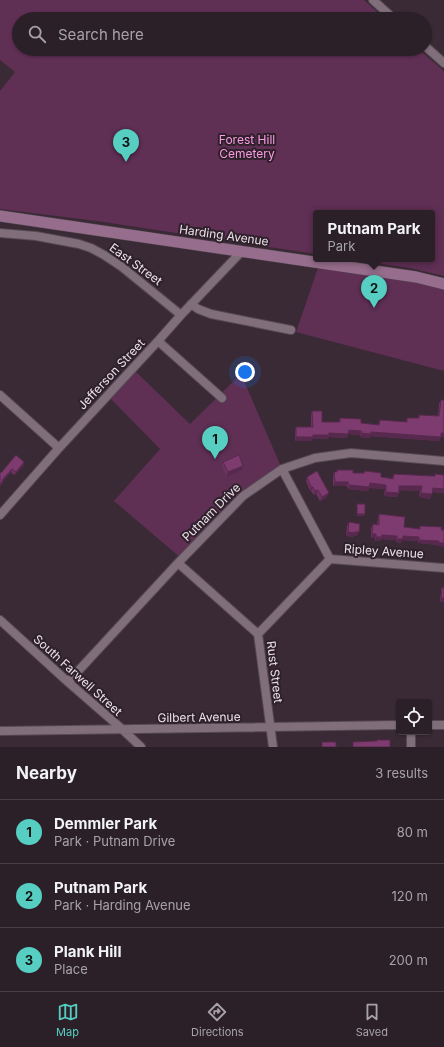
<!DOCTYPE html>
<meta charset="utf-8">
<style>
body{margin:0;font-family:Inter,sans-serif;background:#382d34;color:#f1f3f6}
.controls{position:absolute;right:12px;bottom:12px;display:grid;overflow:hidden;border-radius:4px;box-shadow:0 1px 3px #0004}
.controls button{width:36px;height:36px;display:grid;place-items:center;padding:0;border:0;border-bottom:1px solid #483e45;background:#2c2028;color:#f1f3f6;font:20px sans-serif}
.you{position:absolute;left:245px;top:372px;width:14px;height:14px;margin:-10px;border:3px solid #fff;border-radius:50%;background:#1a73e8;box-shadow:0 0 0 6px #1a73e833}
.badge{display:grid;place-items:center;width:26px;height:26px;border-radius:50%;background:#57cec2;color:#111;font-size:13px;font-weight:700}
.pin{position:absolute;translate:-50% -33px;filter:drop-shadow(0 1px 2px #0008)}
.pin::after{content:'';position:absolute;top:21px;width:14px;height:12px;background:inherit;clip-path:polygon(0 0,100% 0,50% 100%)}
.popup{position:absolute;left:313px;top:210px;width:122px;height:52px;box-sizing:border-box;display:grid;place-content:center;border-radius:4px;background:#2c2028;filter:drop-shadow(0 1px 3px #0005);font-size:13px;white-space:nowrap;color:#a6a3a8}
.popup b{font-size:15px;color:#f1f3f6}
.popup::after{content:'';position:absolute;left:50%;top:100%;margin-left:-8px;border:8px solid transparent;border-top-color:#2c2028}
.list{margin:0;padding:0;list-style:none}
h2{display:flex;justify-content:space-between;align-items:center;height:52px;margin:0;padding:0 16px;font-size:17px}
h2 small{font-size:13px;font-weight:400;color:#a6a3a8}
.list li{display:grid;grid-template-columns:26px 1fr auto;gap:12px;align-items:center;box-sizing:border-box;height:64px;padding:0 16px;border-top:1px solid #483e45}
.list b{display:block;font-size:15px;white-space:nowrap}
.list p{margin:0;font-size:13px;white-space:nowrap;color:#a6a3a8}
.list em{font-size:13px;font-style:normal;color:#a6a3a8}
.icon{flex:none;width:22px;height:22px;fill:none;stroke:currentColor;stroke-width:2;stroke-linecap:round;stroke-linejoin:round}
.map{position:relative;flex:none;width:444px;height:747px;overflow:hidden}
.search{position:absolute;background:#2c2028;box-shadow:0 1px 3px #0004;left:12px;right:12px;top:12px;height:44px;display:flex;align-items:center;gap:10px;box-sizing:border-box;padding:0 14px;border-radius:22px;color:#a6a3a8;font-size:15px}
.sheet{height:244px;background:#2c2028}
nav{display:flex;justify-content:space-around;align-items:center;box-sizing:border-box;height:56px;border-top:1px solid #483e45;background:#2c2028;font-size:11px;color:#a6a3a8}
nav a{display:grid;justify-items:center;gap:2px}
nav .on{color:#57cec2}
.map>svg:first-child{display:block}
.green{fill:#5f2f54}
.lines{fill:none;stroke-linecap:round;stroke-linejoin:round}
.street-casing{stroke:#554952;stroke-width:10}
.secondary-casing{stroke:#554952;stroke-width:12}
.street{stroke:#806e7b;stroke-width:8}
.secondary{stroke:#966d8c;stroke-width:11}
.wall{fill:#6c335f}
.shaded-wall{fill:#58294e}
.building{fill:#7e3b6f;stroke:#58294e}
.labels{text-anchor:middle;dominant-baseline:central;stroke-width:4;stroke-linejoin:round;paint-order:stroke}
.park-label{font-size:12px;fill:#fb9be4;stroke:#2f212b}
.street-label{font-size:12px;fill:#ece1e9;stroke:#2f212b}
</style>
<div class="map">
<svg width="444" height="747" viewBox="0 0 444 747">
<rect width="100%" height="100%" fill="#3a2a35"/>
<!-- green -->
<path class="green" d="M0 0H364L385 19H19V49H418L444 71V276L410 268 348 259H432V213H316V254L97 221 0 209V91L15 72 0 60Z
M320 262 444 284V371L296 332Z
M133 369 190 424 241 374 282 469 243 496 182 559 114 501 160 449 108 396Z"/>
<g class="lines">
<!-- street casing -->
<g class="street-casing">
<path id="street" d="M373 0 394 19
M425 46 444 63
M0 233 36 236 79 244 91 248 104 255 122 267 181 315
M191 304 198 309 211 314 291 330
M158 341 222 398
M0 395 59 448
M282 469 330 559
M0 515 59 448 158 341 181 315 242 251
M178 563 258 634 273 747
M0 620 68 682 122 729 141 747
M258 634 330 559 444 568
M68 682 178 563 243 496 282 469 315 458 351 453 444 461
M429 725H444
M0 731 399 725
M411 732V747"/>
</g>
<!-- secondary casing -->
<g class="secondary-casing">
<path id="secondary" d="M0 216 416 277 444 284"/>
</g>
<!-- street -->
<use href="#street" class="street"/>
<!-- secondary -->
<use href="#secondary" class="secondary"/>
</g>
<!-- wall -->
<path class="wall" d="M441 400 444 437H441L439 441 370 436V438L360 437V435L348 434 347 438 329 437 328 439H312V441H295V431L296 427H311V415L312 411 322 422H339L340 418 361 423 378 425 380 420 406 422 407 418H418L419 415 438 416 439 404Z
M24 462 23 466 14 475 11 472 3 481 2 484 0 486V472L1 473Z
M223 462 243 466 242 470 226 477 222 466Z
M337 470 353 473H364L365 471 381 477 392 478 394 474 435 476V474L444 475V493L432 492 430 499 419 497 420 491 399 490 397 497 384 496 385 489 369 488 368 491 348 489 347 486H333V477L334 472H337Z
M307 477 327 497 320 501 316 494 314 495 311 491H310L306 481Z
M379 514 404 527 419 529 420 526 444 530 437 546 438 545 418 543V541L402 540 401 543 396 542V540L381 539 380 541H375V538H371V528L373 524 377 525 378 518Z
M349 522 357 536H354V537L346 536 347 526Z
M442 587 444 602H440L441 592Z"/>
<!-- shaded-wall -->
<path class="shaded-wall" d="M349 430 361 431 360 435 348 434 347 438 329 437 328 439H312V441H295L296 437Z
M371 432 441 437 439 441 370 436V438L360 437 361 433Z
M441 433H444V437H440Z
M24 462 23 466 14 475 16 472Z
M243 466 242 470 226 477 228 472Z
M12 469 11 472 3 481 2 484 0 486V484L2 480Z
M335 482H348L347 486H333Z
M370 483 386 485 385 489 369 488 368 491 348 489 349 485Z
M399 486H422L420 491 398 490Z
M311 487H313L311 491H310Z
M433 488 444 489V493L431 492Z
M318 490 316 494 314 495 315 491Z
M386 492 399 493 397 497 384 496Z
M329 493 327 497 320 501 322 497Z
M421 493 432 494 430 499 419 497Z
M357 514H365L364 516H356Z
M348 532H359L357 536H354V537L346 536Z
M372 534H376L375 538H371Z
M382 535 397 536 396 540 381 539Z
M403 536 419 537 418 541 402 540 401 543 396 542 397 539Z
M376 537H381L380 541H375Z
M419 540 439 541 438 545 418 543Z
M439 543H444V547L437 546Z
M441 598H444V602H440Z"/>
<!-- building -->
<path class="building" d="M441 400H444V433H441V437L371 432V434L361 433V431L349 430 348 434 329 433V435H313V437H296V427H313L312 411H322V422H340V418L361 419V423L379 425 380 420 407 422V418H419V415L439 416Z
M16 455 24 462 16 472 12 469 2 480 3 481 0 484V472L1 473Z
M239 455 243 466 228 472 223 462Z
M337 470H353V473H364L365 471 381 473V477L393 479 394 474 430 476H435V474L444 475V489L433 488 432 494 421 493 422 486H399V493L386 492V485L370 483 369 487 349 485 348 482H335L334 472H337Z
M317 471 329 493 322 497 318 490 315 491 313 487H311L307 477Z
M357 504H365V514H357Z
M379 514 405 517 404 527 420 529V526L442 527 441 530H444V543H439V541L419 540V537L403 536V539H397V536L382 535 381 537H376V534H372L373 524 379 525Z
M349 522 360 524 359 532H355V533L348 532Z
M442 587 444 588V598H441Z
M377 740H390V747H353V742L377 741Z
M322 742H336V747H322Z"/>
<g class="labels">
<!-- park labels -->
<g class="park-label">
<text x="247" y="139">Forest Hill<tspan x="247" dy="14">Cemetery</tspan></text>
</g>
<!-- street labels -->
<g class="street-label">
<text transform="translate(224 235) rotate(8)">Harding Avenue</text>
<text transform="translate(136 264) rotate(36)">East Street</text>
<text transform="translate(111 374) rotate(-47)">Jefferson Street</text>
<text transform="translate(211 512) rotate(-45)">Putnam Drive</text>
<text transform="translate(384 551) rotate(4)">Ripley Avenue</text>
<text transform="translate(275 672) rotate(83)">Rust Street</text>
<text transform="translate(78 675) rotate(42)">South Farwell Street</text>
<text transform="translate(199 717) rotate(-1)">Gilbert Avenue</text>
</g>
</g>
</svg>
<div class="controls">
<button><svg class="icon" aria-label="locate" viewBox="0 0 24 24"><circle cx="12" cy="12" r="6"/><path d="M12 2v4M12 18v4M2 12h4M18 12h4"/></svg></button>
</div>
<div class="you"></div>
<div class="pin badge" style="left:215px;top:459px">1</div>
<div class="pin badge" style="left:374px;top:308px">2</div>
<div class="popup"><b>Putnam Park</b>Park</div>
<div class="pin badge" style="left:126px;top:162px">3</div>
<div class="search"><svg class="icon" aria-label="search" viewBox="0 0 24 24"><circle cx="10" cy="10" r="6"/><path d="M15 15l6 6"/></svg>Search here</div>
</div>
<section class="sheet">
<h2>Nearby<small>3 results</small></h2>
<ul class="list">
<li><span class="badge">1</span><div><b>Demmler Park</b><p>Park · Putnam Drive</p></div><em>80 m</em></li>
<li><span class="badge">2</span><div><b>Putnam Park</b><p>Park · Harding Avenue</p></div><em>120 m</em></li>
<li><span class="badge">3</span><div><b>Plank Hill</b><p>Place</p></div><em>200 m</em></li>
</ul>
</section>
<nav>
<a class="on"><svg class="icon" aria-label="map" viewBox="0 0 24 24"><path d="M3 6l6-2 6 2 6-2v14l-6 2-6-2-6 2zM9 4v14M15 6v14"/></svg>Map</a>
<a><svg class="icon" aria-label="directions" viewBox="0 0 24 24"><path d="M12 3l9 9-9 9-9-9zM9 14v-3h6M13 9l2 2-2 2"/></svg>Directions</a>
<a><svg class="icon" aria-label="saved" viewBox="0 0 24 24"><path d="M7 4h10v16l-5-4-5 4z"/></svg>Saved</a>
</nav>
